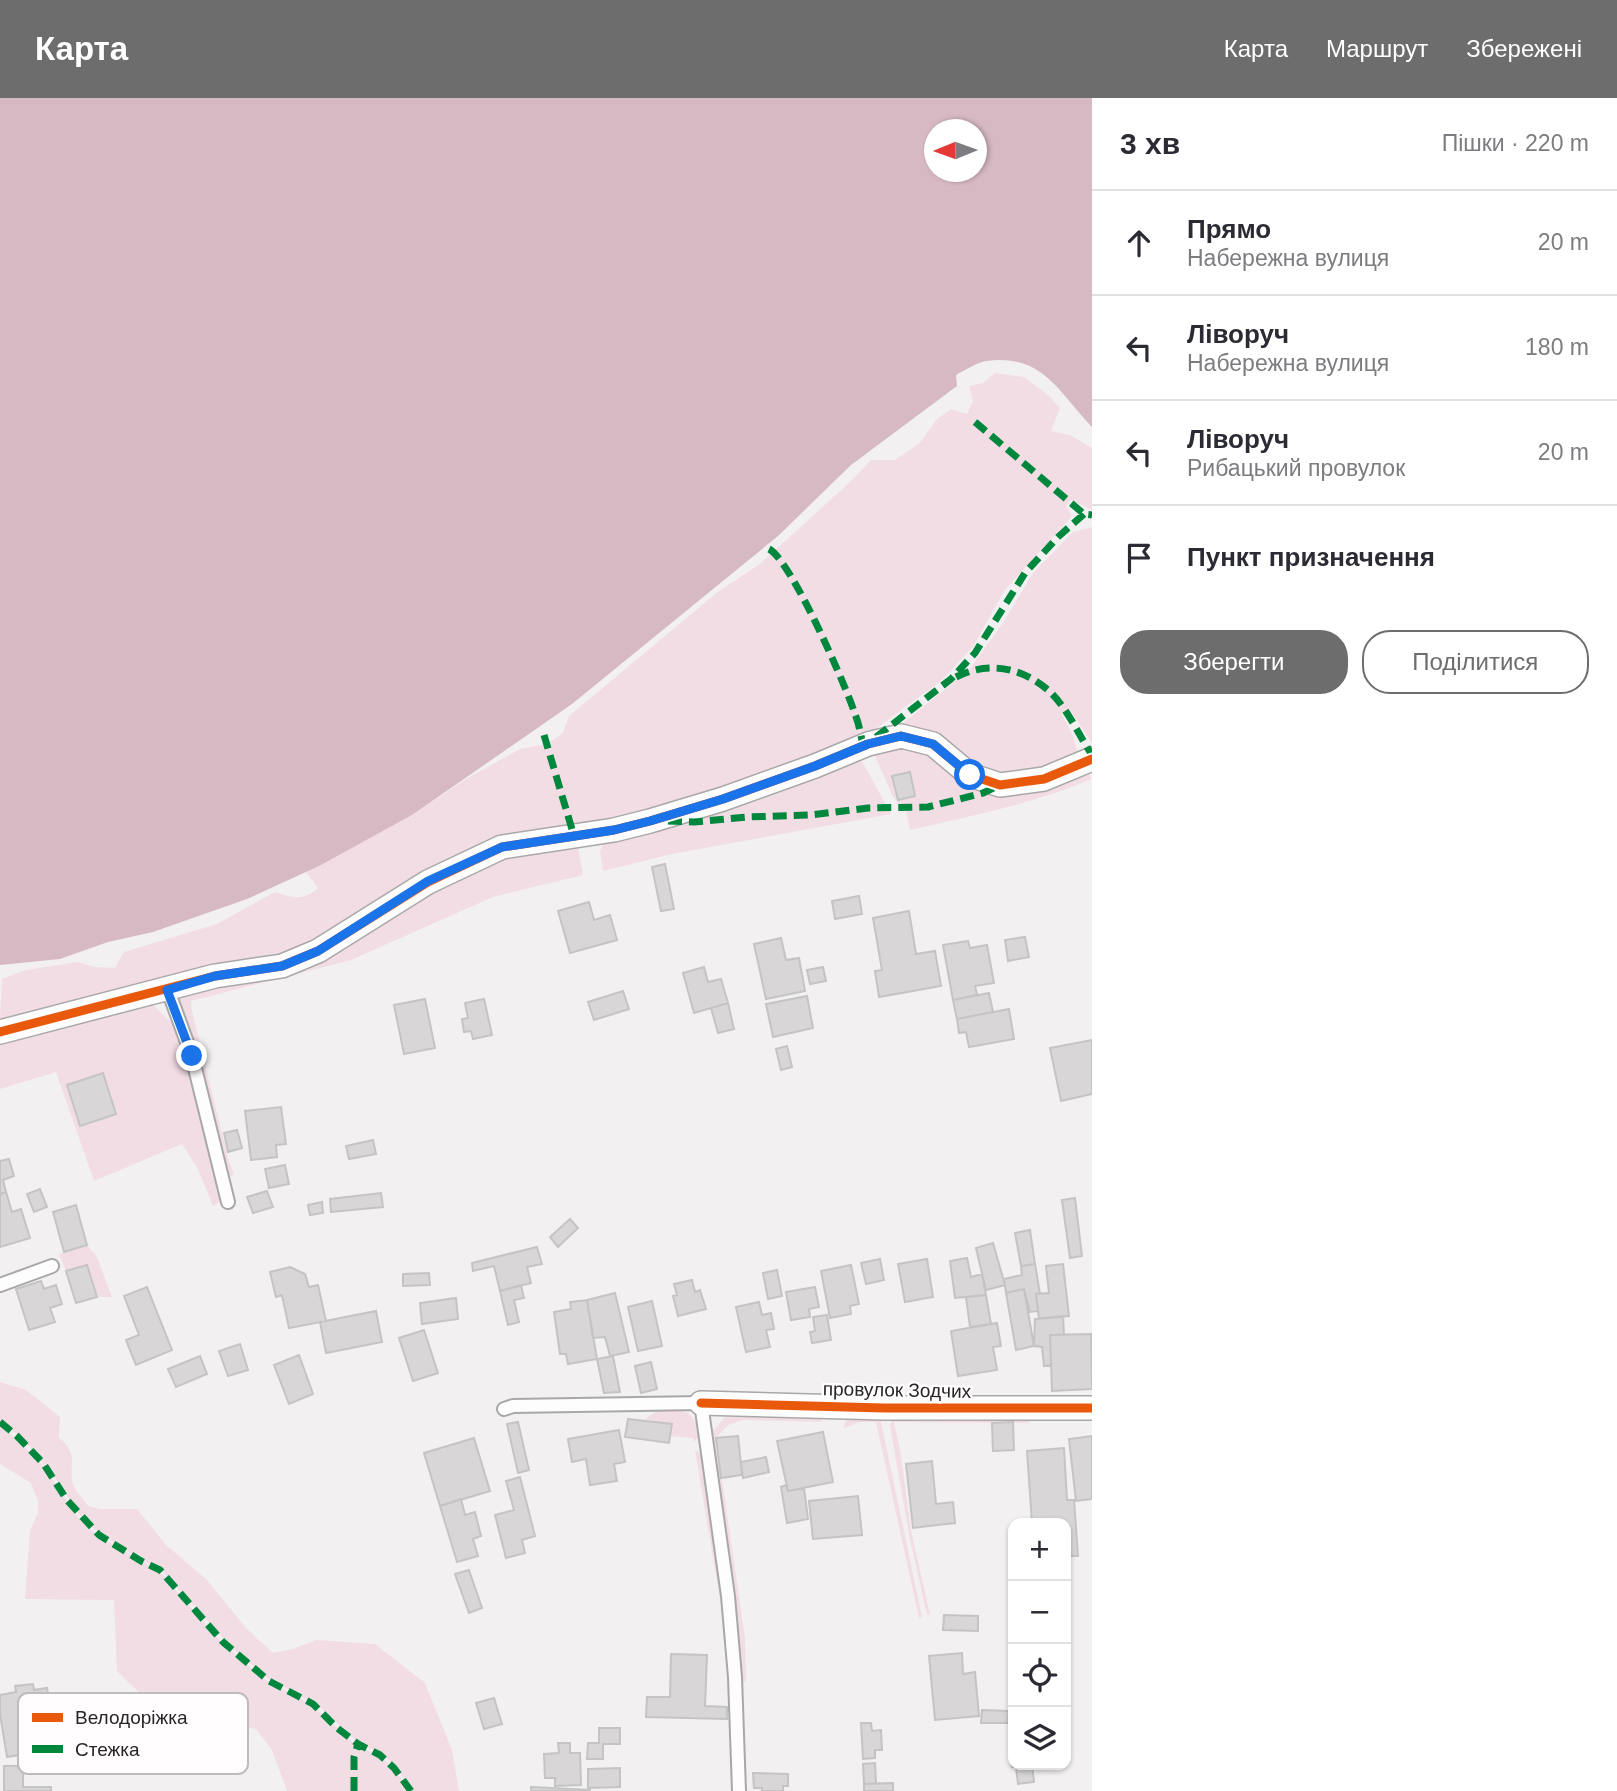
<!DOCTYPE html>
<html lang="uk">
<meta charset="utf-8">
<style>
body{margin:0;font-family:Arial,sans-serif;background:#f2f2f3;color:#2b2b33}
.controls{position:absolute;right:21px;bottom:21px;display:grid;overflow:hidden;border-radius:14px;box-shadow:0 2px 5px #0004}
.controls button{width:63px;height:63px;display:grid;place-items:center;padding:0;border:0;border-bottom:2px solid #e1e1e2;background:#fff;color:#2b2b33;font:35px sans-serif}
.compass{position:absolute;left:924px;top:21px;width:63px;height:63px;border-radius:50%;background:#fff;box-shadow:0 2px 5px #0004;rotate:269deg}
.stop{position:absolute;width:21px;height:21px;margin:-16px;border:5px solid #1a73e8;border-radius:50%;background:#fff}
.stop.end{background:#1a73e8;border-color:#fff;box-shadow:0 2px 7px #0008}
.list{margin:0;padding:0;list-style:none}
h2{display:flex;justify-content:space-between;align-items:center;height:91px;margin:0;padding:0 28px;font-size:30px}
h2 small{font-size:23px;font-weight:400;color:#7c7c81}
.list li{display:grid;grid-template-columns:46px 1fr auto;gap:21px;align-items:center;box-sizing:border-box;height:105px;padding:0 28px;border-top:2px solid #e1e1e2}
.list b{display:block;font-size:26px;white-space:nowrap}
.list p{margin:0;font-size:23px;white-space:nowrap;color:#7c7c81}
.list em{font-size:23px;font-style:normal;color:#7c7c81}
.actions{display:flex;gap:14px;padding:21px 28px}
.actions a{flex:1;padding:16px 0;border:2px solid #6e6d6e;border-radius:28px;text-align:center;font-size:24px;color:#6e6d6e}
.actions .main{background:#6e6d6e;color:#fff}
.icon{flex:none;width:38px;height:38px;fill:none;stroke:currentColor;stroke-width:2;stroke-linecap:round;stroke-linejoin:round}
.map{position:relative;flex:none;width:1092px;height:1693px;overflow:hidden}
header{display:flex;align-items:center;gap:42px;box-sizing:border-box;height:98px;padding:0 35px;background:#6e6d6e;color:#fff}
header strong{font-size:33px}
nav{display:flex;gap:38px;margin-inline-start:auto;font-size:24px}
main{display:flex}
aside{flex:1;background:#fff}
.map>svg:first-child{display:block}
.green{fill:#f3dde5}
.water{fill:#d7b9c4;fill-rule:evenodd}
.building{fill:#d8d6d7;stroke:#c5c4c4;stroke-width:2}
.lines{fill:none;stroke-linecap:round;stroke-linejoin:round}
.service-casing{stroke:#a9a8a8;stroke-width:16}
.minor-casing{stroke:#a9a8a8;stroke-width:26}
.service{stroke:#fdfdfd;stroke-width:12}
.minor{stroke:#fdfdfd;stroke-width:23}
.quiet{stroke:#00873e;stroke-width:7;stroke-dasharray:14 7;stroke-linecap:butt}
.cycleway-casing{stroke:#fffdfe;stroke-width:13}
.cycleway{stroke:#e8590c;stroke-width:9}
.route{stroke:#1a73e8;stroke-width:9}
.labels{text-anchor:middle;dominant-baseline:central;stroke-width:5;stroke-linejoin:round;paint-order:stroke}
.street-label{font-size:19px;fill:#272627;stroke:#fffdfe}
.key{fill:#fffdfe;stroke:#bebcbe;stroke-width:2}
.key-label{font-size:19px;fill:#272627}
</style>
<header>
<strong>Карта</strong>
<nav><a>Карта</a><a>Маршрут</a><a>Збережені</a></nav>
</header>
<main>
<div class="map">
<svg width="1092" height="1693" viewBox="0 0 1092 1693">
<rect width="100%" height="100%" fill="#f2f0f1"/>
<!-- green -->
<path class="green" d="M995 275 1024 279 1049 298 1060 310 1051 333 1070 337 1092 350V412L1071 402 1066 408 1072 418 1004 493 973 549 941 583 874 632 843 650 647 715 539 734 328 840 280 861 148 891 81 900 0 921 2 881 26 872 78 864 94 869 115 870 124 854 217 826 275 794C292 800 304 803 318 790L306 774 412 717 466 681 520 651 547 646 563 635 569 618 719 493 760 466 850 384 871 362H895L920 345 937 321 951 311 967 316 973 303 969 288 983 285Z
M1092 429V645L1072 615H1061L1073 638 1079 660 1010 680 978 673 931 634H892L968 573 1003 525 1033 475 1073 434Z
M898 644 922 650 965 681 1088 670 1091 681C1034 706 970 718 910 732L906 713 893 699 873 653Z
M859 658 891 716 672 756 603 773 600 754 605 740Z
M577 744 583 777 493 799 351 862 191 903 192 913 229 1064 234 1076 228 1080 178 904V896L222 886 432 788 512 754Z
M151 905 175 928 189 968 221 1095 219 1104 213 1108 198 1071 182 1046 94 1083 56 974 0 991V943Z
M87 1147 97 1159 112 1199H97L87 1167 66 1173 59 1156Z
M0 1284 26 1292 60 1319 59 1340C82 1359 66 1369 74 1389 77 1395 84 1402 88 1408L100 1411H137L166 1447 207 1482 246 1530 273 1555 293 1551 316 1542 375 1546 425 1585 452 1652 459 1693H413L394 1667 380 1655 357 1644 319 1608 267 1580 233 1551 161 1472 134 1458 93 1430 77 1414 58 1384 24 1342 0 1323Z
M659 1312C683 1312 695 1311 699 1338L694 1344 693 1340 671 1338 673 1326 645 1321Z
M771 1317 821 1318 822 1324 743 1322 728 1327 716 1340 745 1540 746 1583 740 1585 738 1541 712 1351 713 1333 725 1319Z
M847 1318 880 1319 922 1519 919 1520 876 1324H859L844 1330Z
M893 1319H1030L1029 1325 894 1324 901 1357 911 1433 930 1516 927 1517 910 1441 890 1328Z
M0 1326 42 1366 78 1419 98 1438 159 1473 222 1545 267 1583 311 1606 356 1647 380 1658 393 1670 410 1693H287L272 1652 256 1631 225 1624 156 1629 164 1619 117 1573 114 1502 25 1501 30 1433 38 1415V1403L31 1385 0 1366Z
M695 1352 702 1356 726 1523 729 1559 726 1560 725 1531Z"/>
<!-- water -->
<path class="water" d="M0 0H1092V329C1059 295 1043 255 986 263 976 265 965 272 956 277L957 288 851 367 778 438 572 606 412 717 319 768 247 801 153 834 108 844 60 861 0 867ZM934 32H976V74H934Z"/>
<!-- building -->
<path class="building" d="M910 674 915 698 898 702 892 678Z
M665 766 674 811 661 813 652 769Z
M859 798 862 816 835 821 832 803Z
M589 804 594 822 610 817 617 842 570 855 558 813Z
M909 813 916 856 935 853 941 888 879 899 875 873 882 872 873 820Z
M1025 839 1029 859 1008 863 1005 842Z
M781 840 786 862 799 860 805 893 766 901 754 846Z
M968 843 970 850 987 847 994 885 975 888 977 897 953 902 943 847Z
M704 869 708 884 721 881 728 905 694 915 683 875Z
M823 869 826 883 810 886 807 872Z
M623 893 629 911 594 922 588 904Z
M989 895 993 914 957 921 953 902Z
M807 898 813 930 773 939 766 906Z
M425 901 435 950 404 956 394 907Z
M484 901 492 937 473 941 471 933 464 934 462 921 468 920 465 905Z
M728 905 734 931 718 935 711 910Z
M1009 911 1014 941 969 949 966 934 959 935 957 921Z
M1092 942V996L1061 1003 1050 950Z
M787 948 792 969 781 972 776 951Z
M103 975 116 1016 80 1028 67 987Z
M281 1009 286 1046 276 1047 277 1059 251 1062 245 1013Z
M237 1032 242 1050 228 1054 224 1035Z
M373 1042 376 1056 349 1061 346 1048Z
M9 1061 14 1078 3 1082 6 1094 0 1096V1063Z
M285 1067 289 1086 269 1090 265 1071Z
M40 1091 47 1109 34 1114 27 1096Z
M267 1093 273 1109 253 1115 247 1099Z
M6 1094 12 1114 21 1111 30 1140 0 1149V1096Z
M381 1095 383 1109 331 1114 330 1101Z
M1075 1100 1082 1158 1070 1160 1062 1102Z
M322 1104 323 1115 310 1117 308 1107Z
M76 1107 87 1147 64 1154 53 1114Z
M570 1121 578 1130 558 1149 550 1139Z
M1030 1132 1035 1166 1021 1168 1015 1135Z
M993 1145 1005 1187 986 1192 976 1150Z
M537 1149 542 1166 527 1169 531 1185 500 1193 494 1168 473 1173 472 1165Z
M967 1160 971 1179 982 1176 986 1197 955 1200 950 1163Z
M880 1161 884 1182 866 1186 861 1165Z
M927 1161 933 1199 905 1204 898 1166Z
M1035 1166 1040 1196H1036L1038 1213 1030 1214 1024 1191 1006 1195 1004 1181 1022 1177 1021 1168Z
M1063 1166 1069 1218 1039 1221 1036 1196 1049 1195 1046 1168Z
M87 1167 97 1199 76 1205 66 1173Z
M851 1167 859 1206 850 1208 851 1216 830 1220 821 1173Z
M290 1169 305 1176 309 1189 318 1187 326 1223 289 1230 282 1197 276 1199 270 1174Z
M777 1172 782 1198 768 1201 763 1175Z
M429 1175 430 1187 403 1188V1176Z
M692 1182 695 1194 700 1192 706 1211 678 1218 673 1198 677 1197 674 1186Z
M41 1183 44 1191 56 1187 62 1206 50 1210 55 1224 29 1232 16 1191Z
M521 1187 524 1200 514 1202 519 1224 508 1227 500 1193Z
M147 1189 172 1252 136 1267 126 1242 139 1237 124 1198Z
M815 1189 819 1209 809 1211 810 1219 791 1222 786 1194Z
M1024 1191 1034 1248 1016 1252 1006 1195Z
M615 1195 629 1254 610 1258 605 1239 593 1240 587 1202Z
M986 1197 991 1226 970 1229 966 1199Z
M456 1200 458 1221 422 1226 420 1205Z
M587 1202 597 1261 568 1266 566 1256H560L554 1214 571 1211 570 1204Z
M652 1203 662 1248 638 1253 628 1209Z
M759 1204 762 1217 771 1215 774 1231 766 1232 770 1249 746 1254 736 1209Z
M376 1213 382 1244 326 1255 320 1224Z
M827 1217 831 1242 812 1245 810 1234 815 1233 813 1219Z
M1063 1218 1064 1237H1050L1051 1267 1044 1268 1042 1249 1034 1248 1035 1221Z
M997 1225 1001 1248 993 1249 997 1272 958 1278 951 1233Z
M424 1232 438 1275 413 1283 399 1240Z
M1091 1236 1092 1291 1052 1293 1050 1237Z
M240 1246 248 1272 228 1278 219 1253Z
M299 1257 313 1296 289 1306 274 1267Z
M200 1258 207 1276 176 1289 168 1271Z
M613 1258 620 1294 604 1295 597 1261Z
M651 1264 657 1291 641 1295 635 1268Z
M628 1321 672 1326 669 1345 625 1339Z
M518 1324 529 1372 518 1375 507 1326Z
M1013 1324 1014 1352 993 1353 992 1325Z
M619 1332 625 1364 614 1366 617 1383 590 1387 586 1361 572 1364 568 1341Z
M823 1334 833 1384 788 1393 777 1343Z
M738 1338 742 1377 721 1380 716 1340Z
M1092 1338V1401L1076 1403 1069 1341Z
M474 1340 490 1393 440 1408 424 1355Z
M1064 1350 1067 1402H1074L1078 1458H1066V1425H1032L1027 1353Z
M766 1359 769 1374 743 1380 741 1364Z
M932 1363 936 1406 953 1404 955 1425 913 1430 906 1366Z
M520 1379 535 1438 522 1442 525 1455 506 1460 495 1417 514 1412 506 1383Z
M786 1387 788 1393 804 1390 808 1421 787 1425 781 1389Z
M858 1398 862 1437 813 1441 809 1403Z
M461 1401 465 1417 475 1414 481 1438 473 1441 478 1458 457 1464 440 1408Z
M469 1472 482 1510 469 1515 455 1476Z
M944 1517 978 1518V1533L943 1532Z
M962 1555 963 1576 975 1574 979 1618 935 1622 929 1558Z
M671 1556 707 1557 705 1608 727 1609V1621L646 1619 647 1599H670Z
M33 1586 34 1592 47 1590 54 1638 44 1639 46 1653 7 1659 0 1616V1597L16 1594 15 1588Z
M494 1600 502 1626 484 1631 476 1605Z
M982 1612 1009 1613 1008 1625H981Z
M861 1625H871L872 1633 881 1632 882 1652H875V1660L863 1661Z
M599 1630H620V1646H603V1661H587L588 1645H599Z
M1013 1644V1667H1032L1034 1684 1018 1686 1016 1669H1012L1009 1645Z
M558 1645H570V1655H580L581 1687 555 1688V1680H545L544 1656 559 1655Z
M875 1665 876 1686H864L863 1666Z
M4 1668H23V1689H51V1693H4Z
M620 1670V1689L588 1690V1671Z
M753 1675 788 1676V1688H783V1693H762V1690H754Z
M893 1685V1693H864V1686Z
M531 1689 590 1692V1693H531Z"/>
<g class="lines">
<!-- service casing -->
<g class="service-casing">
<path id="service" d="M168 892 192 958 228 1104
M0 1187 52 1168
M504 1311 513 1308 701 1305 728 1498 735 1579 739 1693"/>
</g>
<!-- minor casing -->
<g class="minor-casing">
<path id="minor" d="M0 934 215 878 282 868 318 853 428 784 502 749 614 732 650 723 723 701 815 668 868 646 901 638 933 646 970 677 1000 687 1044 681 1092 661
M701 1305 884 1310H1092"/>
</g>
<!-- service -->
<use href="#service" class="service"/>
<!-- minor -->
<use href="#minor" class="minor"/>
<!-- quiet -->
<path class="quiet" d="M975 324 1084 416 1092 417
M769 451C791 462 846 588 855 616 859 626 861 637 863 648
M956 579C988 563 1021 569 1048 592 1067 609 1078 636 1092 657
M544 637 574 738
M876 639 951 581 975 555 1025 475 1058 439 1084 416
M668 723 694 724 747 719 811 717 868 710 928 709 983 695 1000 687
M0 1324 17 1338 43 1365 67 1402 99 1437 141 1463 160 1472 223 1544 269 1583 313 1606 336 1629 358 1646 380 1657 394 1670 411 1693
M354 1693V1659L358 1646"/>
<!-- cycleway casing -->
<g class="cycleway-casing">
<path id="cycleway" d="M0 934 215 878 282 868 318 853 428 784 502 749 614 732 650 723 723 701 815 668 868 646 901 638 933 646 970 677 1000 687 1044 681 1092 661
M701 1305 884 1310H1092"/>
</g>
<!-- cycleway -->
<use href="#cycleway" class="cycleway"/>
</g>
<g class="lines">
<!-- route -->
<path class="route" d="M192 958 167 892 215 878 282 868 318 853 428 783 502 749 614 732 650 723 723 701 815 668 868 646 901 638 933 646 970 677"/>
</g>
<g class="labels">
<!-- street labels -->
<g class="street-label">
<text transform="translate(897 1292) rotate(1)">провулок Зодчих</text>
</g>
</g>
<!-- legend -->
<rect x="18" y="1595" width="230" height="81" rx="10" class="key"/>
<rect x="32" y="1615" width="31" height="9" fill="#e8590c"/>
<rect x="32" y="1647" width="31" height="8" fill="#00873e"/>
<g class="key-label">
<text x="75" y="1626">Велодоріжка</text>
<text x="75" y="1658">Стежка</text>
</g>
</svg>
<div class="controls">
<button>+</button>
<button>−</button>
<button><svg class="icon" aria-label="locate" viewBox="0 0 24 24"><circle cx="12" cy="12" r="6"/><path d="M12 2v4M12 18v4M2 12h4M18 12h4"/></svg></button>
<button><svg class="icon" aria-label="layers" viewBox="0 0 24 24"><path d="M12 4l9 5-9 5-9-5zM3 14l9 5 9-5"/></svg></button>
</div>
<svg class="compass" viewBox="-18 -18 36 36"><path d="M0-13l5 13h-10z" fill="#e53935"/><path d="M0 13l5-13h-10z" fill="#7c7c81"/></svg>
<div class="stop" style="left:970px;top:677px"></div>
<div class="stop end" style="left:192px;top:958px"></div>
</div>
<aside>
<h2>3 хв<small>Пішки · 220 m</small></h2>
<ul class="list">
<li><svg class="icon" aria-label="ahead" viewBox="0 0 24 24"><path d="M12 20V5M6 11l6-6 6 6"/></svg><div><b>Прямо</b><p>Набережна вулиця</p></div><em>20 m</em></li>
<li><svg class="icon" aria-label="left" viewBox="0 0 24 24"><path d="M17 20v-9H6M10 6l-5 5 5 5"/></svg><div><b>Ліворуч</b><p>Набережна вулиця</p></div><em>180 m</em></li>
<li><svg class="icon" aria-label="left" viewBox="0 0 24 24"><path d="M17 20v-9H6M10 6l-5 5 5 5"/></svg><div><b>Ліворуч</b><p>Рибацький провулок</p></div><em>20 m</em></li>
<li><svg class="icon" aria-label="arrive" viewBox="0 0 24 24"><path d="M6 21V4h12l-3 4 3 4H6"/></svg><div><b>Пункт призначення</b></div></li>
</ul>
<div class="actions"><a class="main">Зберегти</a><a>Поділитися</a></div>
</aside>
</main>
